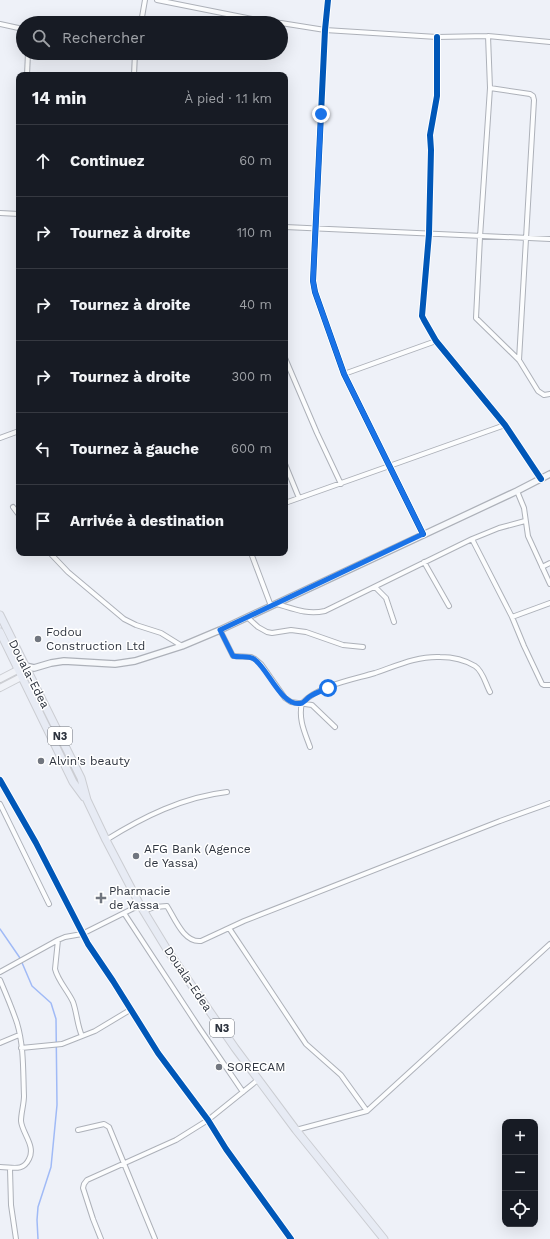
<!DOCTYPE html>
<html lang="fr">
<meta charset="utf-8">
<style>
body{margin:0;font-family:"Work Sans",sans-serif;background:#20242c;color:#f1f3f6}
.controls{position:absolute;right:12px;bottom:12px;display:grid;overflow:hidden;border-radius:8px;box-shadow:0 4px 16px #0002}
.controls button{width:36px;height:36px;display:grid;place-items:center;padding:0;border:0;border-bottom:1px solid #363941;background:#171b24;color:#f1f3f6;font:20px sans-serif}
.stop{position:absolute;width:12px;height:12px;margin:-9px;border:3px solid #1a73e8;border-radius:50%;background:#fff}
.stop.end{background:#1a73e8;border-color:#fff;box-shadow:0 1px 4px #0008}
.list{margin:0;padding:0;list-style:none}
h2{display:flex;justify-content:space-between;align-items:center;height:52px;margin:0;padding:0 16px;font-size:17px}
h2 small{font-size:13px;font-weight:400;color:#9ea1a6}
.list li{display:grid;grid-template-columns:26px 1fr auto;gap:12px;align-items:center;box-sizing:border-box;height:72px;padding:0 16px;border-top:1px solid #363941}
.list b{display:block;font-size:15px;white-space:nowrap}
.list em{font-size:13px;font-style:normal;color:#9ea1a6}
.icon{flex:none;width:22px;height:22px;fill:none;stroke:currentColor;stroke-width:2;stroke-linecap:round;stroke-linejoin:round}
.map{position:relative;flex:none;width:550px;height:1239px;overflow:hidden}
.search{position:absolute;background:#171b24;box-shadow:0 4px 16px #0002;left:16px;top:16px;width:272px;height:44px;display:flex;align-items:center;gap:10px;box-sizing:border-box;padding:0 14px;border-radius:22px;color:#9ea1a6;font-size:15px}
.panel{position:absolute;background:#171b24;box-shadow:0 4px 16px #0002;left:16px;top:72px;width:272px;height:484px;border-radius:8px}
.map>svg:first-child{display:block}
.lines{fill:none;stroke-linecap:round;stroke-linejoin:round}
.stream{stroke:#a0baf6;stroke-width:1.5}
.street-casing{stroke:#adb1b9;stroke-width:6}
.secondary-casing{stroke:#adb1b9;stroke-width:8}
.primary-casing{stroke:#cbcdd2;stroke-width:8}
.highway-casing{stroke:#cbcdd2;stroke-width:9}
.street{stroke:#fcfdfe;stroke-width:4}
.secondary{stroke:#f6f8fb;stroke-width:5.5}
.primary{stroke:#f0f2f7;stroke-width:6}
.highway{stroke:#e7ebf4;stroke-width:7}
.cycleway-casing{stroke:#fff;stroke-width:8}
.cycleway{stroke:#0057b8;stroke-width:6}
.route{stroke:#1a73e8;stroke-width:5}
.poi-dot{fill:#71767f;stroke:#fff;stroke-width:1.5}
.labels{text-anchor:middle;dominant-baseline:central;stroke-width:3;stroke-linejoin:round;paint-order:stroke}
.shield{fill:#fff;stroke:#6c7078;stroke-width:1}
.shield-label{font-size:11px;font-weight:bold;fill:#2d333e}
.poi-label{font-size:12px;fill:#2d333e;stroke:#fff;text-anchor:start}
.street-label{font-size:12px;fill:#2d333e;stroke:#fff}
</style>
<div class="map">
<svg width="550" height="1239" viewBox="0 0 550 1239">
<rect width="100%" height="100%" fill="#eef1f8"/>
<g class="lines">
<!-- stream -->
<path class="stream" d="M0 929 20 958 32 986 51 1003 56 1019 57 1105 51 1167 38 1207 37 1220 38 1239"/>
<!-- street casing -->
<g class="street-casing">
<path id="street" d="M157 0 252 19 280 23
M328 0 325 30 313 281 315 292 344 374 423 534
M141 23 145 0
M281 23 325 30 437 37 488 36 550 42
M0 24 23 29
M488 36 490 88 480 237 476 318 519 360 538 391 544 395 550 394
M437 37V96L430 135 431 150 429 234 422 316 424 320 436 341 505 425 541 479
M27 75 28 53
M134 75 135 53
M490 88 530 94 533 96 534 100 519 360
M0 213 19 214
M285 227 550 239
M285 358 317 433 341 484
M344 374 436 341
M0 438 19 431
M285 464 299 498
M517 491 524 508 528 536 550 584
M285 503 505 425
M13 507 19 515
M472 539 512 617 524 646 542 684 544 685H550
M50 553 68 572 124 619 136 625 161 633 182 646
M251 553 271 606
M424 562 449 606
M542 567 550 563
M375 587 386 598 394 622
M277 604C294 609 307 615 325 611L472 539 499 528 525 521
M247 617 258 627 267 632 272 633 291 630 306 632 343 645 363 647
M512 617 550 603
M220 630 233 656 251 657 255 659 261 664 285 698 291 702 312 705 335 727
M310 747C305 733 298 719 302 703 320 685 351 680 375 673 396 666 417 656 440 657 452 657 465 660 475 666 483 671 486 685 490 692
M0 780 36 843 88 944 113 981 158 1053 208 1120 226 1149 291 1239
M0 804 49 904
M106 840C143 817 183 797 227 792
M143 911 155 907 167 906C175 919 184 943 201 941L244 921 500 821 550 803
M124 913 200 1029 243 1092
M229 928 306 1044 341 1075 367 1111
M58 940 55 969C58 981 68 991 73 1002 77 1013 77 1025 82 1036
M0 972 58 940 65 937 82 934 140 905
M0 980C6 994 12 1008 17 1023 24 1046 23 1072 24 1096 24 1104 21 1113 21 1121 22 1133 36 1146 29 1159 23 1172 12 1167 0 1167
M0 1043 19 1035
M21 1048 62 1044 95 1031 130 1010
M78 1130 104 1124 109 1127 155 1239
M296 1130 367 1111 550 944
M10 1169 11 1205 16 1239
M101 1239 93 1219 83 1188 84 1184 87 1180 176 1140 208 1120 259 1079"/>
</g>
<!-- secondary casing -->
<g class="secondary-casing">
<path id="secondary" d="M25 666 34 668 51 663 64 661 115 664 135 661 182 646 220 630 517 491 550 474"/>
</g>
<!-- primary casing -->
<g class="primary-casing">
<path id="primary" d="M0 679 25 666
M0 688 25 675"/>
</g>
<!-- highway casing -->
<g class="highway-casing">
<path id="highway" d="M0 615 81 778 87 800 106 840 140 905 168 951 235 1048 296 1130 384 1239
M0 632 73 782 84 797"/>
</g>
<!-- street -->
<use href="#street" class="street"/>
<!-- secondary -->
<use href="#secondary" class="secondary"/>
<!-- primary -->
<use href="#primary" class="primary"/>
<!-- highway -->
<use href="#highway" class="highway"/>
<!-- cycleway casing -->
<g class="cycleway-casing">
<path id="cycleway" d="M328 0 325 30 313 281 315 292 344 374 423 534
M437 37V96L430 135 431 150 429 234 422 316 424 320 436 341 505 425 541 479
M0 780 36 843 88 944 113 981 158 1053 208 1120 226 1149 291 1239"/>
</g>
<!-- cycleway -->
<use href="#cycleway" class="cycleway"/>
</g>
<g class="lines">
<!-- route -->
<path class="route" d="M321 114 313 281 315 292 344 374 423 534 220 630 233 656C240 658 248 655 254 659 268 668 282 709 302 703 304 702 307 699 309 697 315 693 321 691 328 688"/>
</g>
<!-- markers -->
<g class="poi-dot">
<circle cx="38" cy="639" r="4"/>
<circle cx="41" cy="761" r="4"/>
<circle cx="136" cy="856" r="4"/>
<path d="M99 892h4v4h4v4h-4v4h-4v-4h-4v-4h4z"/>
<circle cx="219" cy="1067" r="4"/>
</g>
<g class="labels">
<!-- shield labels -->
<g class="shield">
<rect x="48" y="727" width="24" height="18" rx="3"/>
<rect x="210" y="1019" width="24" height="18" rx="3"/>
</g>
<g class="shield-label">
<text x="60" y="736">N3</text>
<text x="222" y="1028">N3</text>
</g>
<!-- poi labels -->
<g class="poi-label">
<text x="46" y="632">Fodou<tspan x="46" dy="14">Construction Ltd</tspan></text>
<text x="49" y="761">Alvin's beauty</text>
<text x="144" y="849">AFG Bank (Agence<tspan x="144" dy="14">de Yassa)</tspan></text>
<text x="109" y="891">Pharmacie<tspan x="109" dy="14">de Yassa</tspan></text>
<text x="227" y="1067">SORECAM</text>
</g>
<!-- street labels -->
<g class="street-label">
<text transform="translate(29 674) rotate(63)">Douala-Edea</text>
<text transform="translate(188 979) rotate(56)">Douala-Edea</text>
</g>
</g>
</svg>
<div class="controls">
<button>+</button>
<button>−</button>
<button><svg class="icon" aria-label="locate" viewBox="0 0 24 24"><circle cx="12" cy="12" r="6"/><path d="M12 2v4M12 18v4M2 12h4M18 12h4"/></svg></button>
</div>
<div class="stop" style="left:328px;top:688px"></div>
<div class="stop end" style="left:321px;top:114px"></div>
<div class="search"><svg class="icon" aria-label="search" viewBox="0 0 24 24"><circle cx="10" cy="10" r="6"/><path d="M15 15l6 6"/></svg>Rechercher</div>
<section class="panel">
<h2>14 min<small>À pied · 1.1 km</small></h2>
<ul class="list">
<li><svg class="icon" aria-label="ahead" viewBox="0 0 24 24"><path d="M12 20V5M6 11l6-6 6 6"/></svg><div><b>Continuez</b></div><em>60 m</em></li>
<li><svg class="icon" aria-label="right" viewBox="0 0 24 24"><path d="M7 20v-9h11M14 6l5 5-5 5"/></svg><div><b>Tournez à droite</b></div><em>110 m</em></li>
<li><svg class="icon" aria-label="right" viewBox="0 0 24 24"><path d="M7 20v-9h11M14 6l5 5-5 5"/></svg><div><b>Tournez à droite</b></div><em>40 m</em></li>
<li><svg class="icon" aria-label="right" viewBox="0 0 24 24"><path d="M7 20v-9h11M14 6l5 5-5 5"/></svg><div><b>Tournez à droite</b></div><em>300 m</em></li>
<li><svg class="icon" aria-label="left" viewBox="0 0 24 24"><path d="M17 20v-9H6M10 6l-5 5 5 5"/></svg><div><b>Tournez à gauche</b></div><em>600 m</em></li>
<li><svg class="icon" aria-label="arrive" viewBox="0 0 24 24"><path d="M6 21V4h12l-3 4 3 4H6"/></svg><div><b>Arrivée à destination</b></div></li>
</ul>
</section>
</div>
